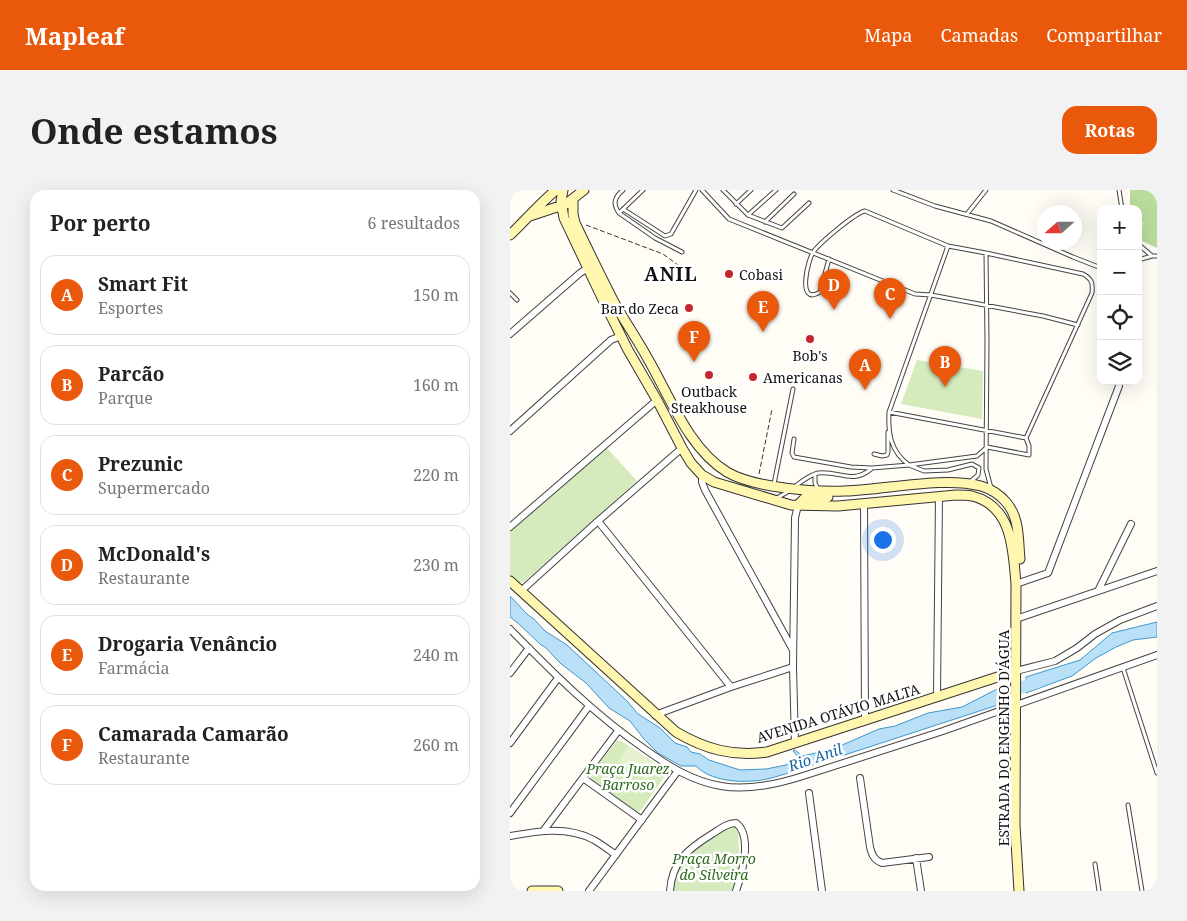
<!DOCTYPE html>
<html lang="pt">
<meta charset="utf-8">
<style>
body{margin:0;font-family:"Noto Serif",serif;background:#f2f2f2;color:#222}
.controls{position:absolute;right:15px;top:15px;display:grid;overflow:hidden;border-radius:10px;box-shadow:0 5px 20px #0002}
.controls button{width:45px;height:45px;display:grid;place-items:center;padding:0;border:0;border-bottom:1px solid #e0e0e0;background:#fff;color:#222;font:25px sans-serif}
.compass{position:absolute;left:527px;top:15px;width:45px;height:45px;border-radius:50%;background:#fff;box-shadow:0 5px 20px #0002;rotate:249deg}
.you{position:absolute;left:372px;top:349px;width:18px;height:18px;margin:-12px;border:4px solid #fff;border-radius:50%;background:#1a73e8;box-shadow:0 0 0 8px #1a73e833}
.badge{display:grid;place-items:center;width:32px;height:32px;border-radius:50%;background:#ea580c;color:#fff;font-size:16px;font-weight:700}
.pin{position:absolute;translate:-50% -41px;filter:drop-shadow(0 1px 2px #0008)}
.pin::after{content:'';position:absolute;top:26px;width:18px;height:15px;background:inherit;clip-path:polygon(0 0,100% 0,50% 100%)}
.list{margin:0;padding:0;list-style:none}
h2{display:flex;justify-content:space-between;align-items:center;height:65px;margin:0;padding:0 20px;font-size:21px}
h2 small{font-size:16px;font-weight:400;color:#767676}
.list li{display:grid;grid-template-columns:32px 1fr auto;gap:15px;align-items:center;box-sizing:border-box;height:80px;margin:0 10px 10px;padding:0 10px;border:1px solid #e0e0e0;border-radius:15px}
.list b{display:block;font-size:19px;white-space:nowrap}
.list p{margin:0;font-size:16px;white-space:nowrap;color:#767676}
.list em{font-size:16px;font-style:normal;color:#767676}
.icon{flex:none;width:28px;height:28px;fill:none;stroke:currentColor;stroke-width:2;stroke-linecap:round;stroke-linejoin:round}
.map{position:relative;flex:none;width:647px;height:701px;overflow:hidden;border-radius:15px}
header{display:flex;align-items:center;gap:30px;box-sizing:border-box;height:70px;padding:0 25px;background:#ea580c;color:#fff}
header strong{font-size:24px}
nav{display:flex;gap:28px;margin-inline-start:auto;font-size:18px}
.intro{display:flex;align-items:center;justify-content:space-between;box-sizing:border-box;height:120px;padding:0 30px}
h1{margin:0;font-size:35px}
.button{padding:12px 22px;border-radius:15px;background:#ea580c;color:#fff;font-size:18px;font-weight:700}
main{display:flex;gap:30px;padding:0 30px}
aside{flex:1;background:#fff;border-radius:15px;box-shadow:0 5px 20px #0002}
.map>svg:first-child{display:block}
.green{fill:#d5ebbd}
.forest{fill:#b9dc9c}
.pitch{fill:#e6f2cf}
.water{fill:#b9e0f7;stroke:#3f96cf}
.lines{fill:none;stroke-linecap:round;stroke-linejoin:round}
.river{stroke:#b9e0f7;stroke-width:12}
.lane-casing{stroke:#444;stroke-width:5}
.street-casing{stroke:#444;stroke-width:8}
.secondary-casing{stroke:#333;stroke-width:11}
.path{stroke:#333;stroke-width:1;stroke-dasharray:5 2.5;stroke-linecap:butt}
.lane{stroke:#fff;stroke-width:3}
.street{stroke:#fff;stroke-width:6}
.secondary{stroke:#fff6b0;stroke-width:9}
.poi-dot{fill:#c4262e;stroke:#fff;stroke-width:2}
.labels{text-anchor:middle;dominant-baseline:central;stroke-width:5;stroke-linejoin:round;paint-order:stroke}
.poi-label{font-size:14px;fill:#111;stroke:#fff;text-anchor:start}
.street-label{font-size:14px;fill:#111;stroke:#fff}
.park-label{font-size:14px;font-style:italic;fill:#2f6b1f;stroke:#fff}
.water-label{font-size:15px;font-style:italic;fill:#1768a6;stroke:#fff}
.district-label{font-size:19px;font-weight:bold;letter-spacing:1px;fill:#111;stroke:#fff}
</style>
<header>
<strong>Mapleaf</strong>
<nav><a>Mapa</a><a>Camadas</a><a>Compartilhar</a></nav>
</header>
<div class="intro"><h1>Onde estamos</h1><a class="button">Rotas</a></div>
<main>
<aside>
<h2>Por perto<small>6 resultados</small></h2>
<ul class="list">
<li><span class="badge">A</span><div><b>Smart Fit</b><p>Esportes</p></div><em>150 m</em></li>
<li><span class="badge">B</span><div><b>Parcão</b><p>Parque</p></div><em>160 m</em></li>
<li><span class="badge">C</span><div><b>Prezunic</b><p>Supermercado</p></div><em>220 m</em></li>
<li><span class="badge">D</span><div><b>McDonald's</b><p>Restaurante</p></div><em>230 m</em></li>
<li><span class="badge">E</span><div><b>Drogaria Venâncio</b><p>Farmácia</p></div><em>240 m</em></li>
<li><span class="badge">F</span><div><b>Camarada Camarão</b><p>Restaurante</p></div><em>260 m</em></li>
</ul>
</aside>
<div class="map">
<svg width="647" height="701" viewBox="0 0 647 701">
<rect width="100%" height="100%" fill="#fffdf5"/>
<!-- green -->
<path class="green" d="M407 170 473 181 472 229 391 214Z
M96 257 127 291 14 392 10 393 0 386V342Z
M107 550 111 551 154 579 156 582 155 586 131 620 127 623 123 621 80 588 81 585Z
M219 637H223L227 638 228 642 230 673 223 701H162L165 682 181 661Z"/>
<!-- forest -->
<path class="forest" d="M620 0H647V58L628 49 633 33 628 28V19H620Z"/>
<!-- pitch -->
<path class="pitch" d="M118 556 147 575 137 590 108 571Z"/>
<!-- water -->
<path class="water" d="M0 406 18 425 24 429 35 441 57 455 117 511 128 524 150 538 165 553 177 557 181 562 190 564 199 570 230 580 256 579 276 575 290 569 283 561 285 560 292 566 323 559 369 539 385 536 418 523 452 517 497 494V512L310 573C294 576 281 583 265 587 243 594 203 594 186 576H171L148 563 134 549 120 531 99 518 76 493 50 473 35 457 31 455 9 434 0 427Z
M647 432V447L623 450 606 457 586 468 562 486 516 503V487L570 470 602 443Z"/>
<g class="lines">
<!-- river -->
<path class="river" d="M481 510 496 503 530 491"/>
<!-- lane casing -->
<g class="lane-casing">
<path id="lane" d="M113 0C105 7 102 13 109 23L145 48 172 62
M192 0 219 29 405 104 421 105 533 126 568 135
M213 0 238 25 272 38 299 13
M383 0 425 16 481 31 563 67 591 78
M609 0 612 19
M226 14 241 0
M113 19 155 46 161 44 186 0
M109 23 133 0
M457 24 476 0
M238 25 266 0
M255 32 284 4
M628 54 642 66
M438 56 379 222C378 243 380 261 399 275L467 266 477 257 519 265V256L516 248
M476 63 573 84C582 89 583 93 582 103L516 248
M319 69 310 102C286 117 298 68 304 61 311 52 345 23 355 21L438 56 476 63 477 151 476 279 481 298
M628 70 642 66H647
M0 103 7 110
M379 222 516 248
M284 249 282 263 284 267 341 277 362 278 399 275 414 281 438 280 462 274 469 278 468 285 460 292
M364 264 372 266 377 265 378 262V242
M305 285V293L308 299
M264 294 283 199
M284 297C291 292 299 285 308 283 328 280 342 295 361 279
M267 308 279 301
M613 478 647 583
M618 615 632 701
M585 674 589 701"/>
</g>
<!-- street casing -->
<g class="street-casing">
<path id="street" d="M0 144 70 83 78 78
M0 241 101 150 111 146
M192 285V292L195 300 283 460
M354 314 355 530
M88 331 221 497
M0 337 147 210
M506 394 538 383 609 196
M11 401 88 331 172 258
M588 401 621 334
M506 429 647 381
M0 439C43 483 85 525 136 560 160 577 182 591 211 596 238 601 268 594 293 586L433 541 647 465
M506 481 545 471 567 458 585 444 610 430 647 416
M0 483 19 458
M427 506 429 306
M145 525 221 497 283 477
M0 553 48 488
M285 553 283 477 285 328 288 315
M73 588 132 630
M350 588 360 657C362 665 364 670 372 673L419 667
M299 603 312 701
M0 623 79 516
M34 640 108 541
M0 646C28 641 57 636 84 650 91 654 99 660 106 665
M406 668 411 701
M79 701 167 582
M160 701C162 671 178 659 202 644 210 639 217 633 226 633 243 646 232 684 226 701"/>
</g>
<!-- secondary casing -->
<g class="secondary-casing">
<path id="secondary" d="M53 0 51 11 54 28 94 112 118 160 147 210 172 258 181 273 192 285 204 292 281 315 328 316 446 305C451 305 457 305 462 306 503 316 503 361 506 394L505 635 509 701
M63 10V24L65 33C78 60 91 87 105 114 116 133 128 151 138 169 160 207 179 259 217 282 244 298 304 302 335 301 375 300 433 286 471 296 481 299 489 304 496 312 510 328 508 349 510 369
M20 26 56 14 74 0
M0 45C16 30 29 14 46 0
M288 315 295 308 318 307
M0 391 166 542C195 559 223 567 257 562L506 481
M22 701H48"/>
</g>
<!-- path -->
<path class="path" d="M76 35 153 64 172 78
M249 284 262 219"/>
<!-- lane -->
<use href="#lane" class="lane"/>
<!-- street -->
<use href="#street" class="street"/>
<!-- secondary -->
<use href="#secondary" class="secondary"/>
</g>
<!-- markers -->
<g class="poi-dot">
<circle cx="219" cy="84" r="5"/>
<circle cx="179" cy="118" r="5"/>
<circle cx="300" cy="149" r="5"/>
<circle cx="199" cy="185" r="5"/>
<circle cx="243" cy="187" r="5"/>
</g>
<g class="labels">
<!-- poi labels -->
<g class="poi-label">
<text x="229" y="84">Cobasi</text>
<text x="169" y="118" text-anchor="end">Bar do Zeca</text>
<text x="300" y="165" text-anchor="middle">Bob's</text>
<text x="253" y="187">Americanas</text>
<text x="199" y="201" text-anchor="middle">Outback<tspan x="199" dy="16">Steakhouse</tspan></text>
</g>
<!-- street labels -->
<g class="street-label">
<text transform="translate(328 523) rotate(-17)">AVENIDA OTÁVIO MALTA</text>
<text transform="translate(493 548) rotate(-90)">ESTRADA DO ENGENHO D'ÁGUA</text>
</g>
<!-- park labels -->
<g class="park-label">
<text x="118" y="578">Praça Juarez<tspan x="118" dy="16">Barroso</tspan></text>
<text x="204" y="668">Praça Morro<tspan x="204" dy="16">do Silveira</tspan></text>
</g>
<!-- water labels -->
<g class="water-label">
<text transform="translate(305 567) rotate(-19)">Rio Anil</text>
</g>
<!-- district labels -->
<g class="district-label">
<text x="161" y="84">ANIL</text>
</g>
</g>
</svg>
<div class="controls">
<button>+</button>
<button>−</button>
<button><svg class="icon" aria-label="locate" viewBox="0 0 24 24"><circle cx="12" cy="12" r="6"/><path d="M12 2v4M12 18v4M2 12h4M18 12h4"/></svg></button>
<button><svg class="icon" aria-label="layers" viewBox="0 0 24 24"><path d="M12 4l9 5-9 5-9-5zM3 14l9 5 9-5"/></svg></button>
</div>
<svg class="compass" viewBox="-18 -18 36 36"><path d="M0-13l5 13h-10z" fill="#e53935"/><path d="M0 13l5-13h-10z" fill="#767676"/></svg>
<div class="you"></div>
<div class="pin badge" style="left:355px;top:200px">A</div>
<div class="pin badge" style="left:435px;top:197px">B</div>
<div class="pin badge" style="left:380px;top:129px">C</div>
<div class="pin badge" style="left:324px;top:120px">D</div>
<div class="pin badge" style="left:253px;top:142px">E</div>
<div class="pin badge" style="left:184px;top:172px">F</div>
</div>
</main>
